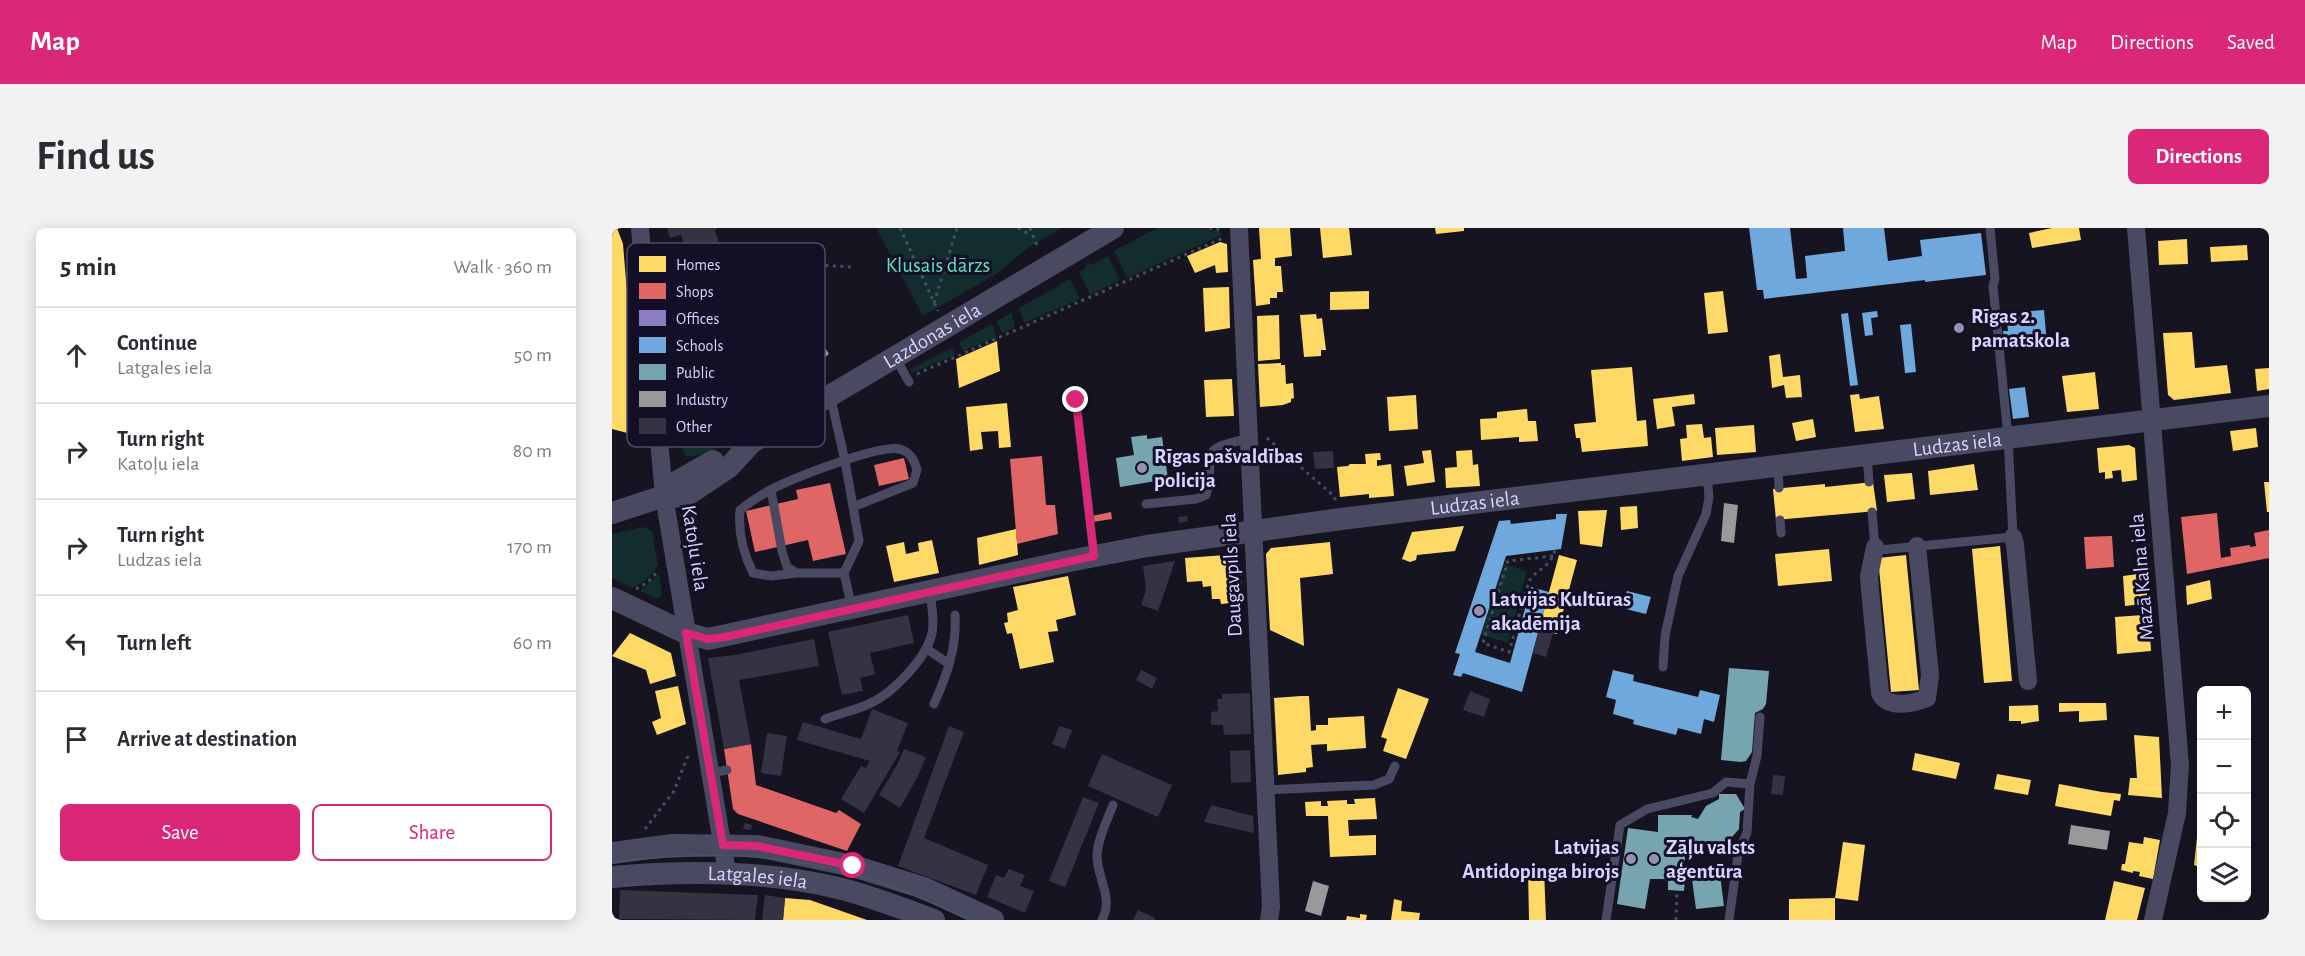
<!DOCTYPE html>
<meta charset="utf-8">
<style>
body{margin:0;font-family:"Alegreya Sans",sans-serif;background:#f2f2f3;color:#2b2b33}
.controls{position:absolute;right:18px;bottom:18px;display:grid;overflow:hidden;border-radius:9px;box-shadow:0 3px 15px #0003}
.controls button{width:54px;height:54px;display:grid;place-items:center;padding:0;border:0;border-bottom:2px solid #e1e1e2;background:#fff;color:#2b2b33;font:30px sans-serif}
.stop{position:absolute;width:18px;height:18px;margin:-14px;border:4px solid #db2777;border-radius:50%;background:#fff}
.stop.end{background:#db2777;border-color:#fff;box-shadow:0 2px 6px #0008}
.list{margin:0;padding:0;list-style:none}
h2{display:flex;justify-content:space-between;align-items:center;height:78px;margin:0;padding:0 24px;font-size:26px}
h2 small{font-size:20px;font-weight:400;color:#7c7c81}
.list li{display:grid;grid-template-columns:39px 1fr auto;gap:18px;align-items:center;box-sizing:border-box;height:96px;padding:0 24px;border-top:2px solid #e1e1e2}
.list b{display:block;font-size:22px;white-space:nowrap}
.list p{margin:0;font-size:20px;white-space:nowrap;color:#7c7c81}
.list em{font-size:20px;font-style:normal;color:#7c7c81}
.actions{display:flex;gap:12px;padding:18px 24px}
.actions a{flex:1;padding:14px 0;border:2px solid #db2777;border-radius:9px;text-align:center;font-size:21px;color:#db2777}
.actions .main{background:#db2777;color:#fff}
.icon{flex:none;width:33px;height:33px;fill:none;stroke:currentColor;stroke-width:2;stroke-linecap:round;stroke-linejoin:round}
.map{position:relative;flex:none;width:1657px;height:692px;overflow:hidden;border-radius:9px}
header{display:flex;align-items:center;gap:36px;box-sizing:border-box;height:84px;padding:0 30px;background:#db2777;color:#fff}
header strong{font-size:28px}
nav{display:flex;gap:33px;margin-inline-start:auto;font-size:21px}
.intro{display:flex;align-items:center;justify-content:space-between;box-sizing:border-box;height:144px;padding:0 36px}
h1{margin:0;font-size:42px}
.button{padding:15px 27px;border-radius:9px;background:#db2777;color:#fff;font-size:21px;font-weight:700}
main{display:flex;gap:36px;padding:0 36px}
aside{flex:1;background:#fff;border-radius:9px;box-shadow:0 3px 15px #0003}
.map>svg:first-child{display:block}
.green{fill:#132c2d}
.homes{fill:#ffd966}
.shops{fill:#e06666}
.schools{fill:#6fa8dc}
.public{fill:#76a5af}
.industry{fill:#999}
.building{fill:#343243}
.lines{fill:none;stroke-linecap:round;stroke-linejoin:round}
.path{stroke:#44505f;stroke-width:3;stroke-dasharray:3 4.5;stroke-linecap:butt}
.service{stroke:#4a4962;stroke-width:9}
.minor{stroke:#4a4962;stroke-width:18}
.tertiary{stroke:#4a4962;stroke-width:22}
.tram{stroke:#43596b;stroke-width:1.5}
.route{stroke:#db2777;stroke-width:8}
.poi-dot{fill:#9591b1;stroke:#130f26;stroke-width:2}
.labels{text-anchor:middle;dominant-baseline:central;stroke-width:6;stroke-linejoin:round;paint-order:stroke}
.park-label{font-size:21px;fill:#5fe0c0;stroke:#130f26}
.poi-label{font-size:21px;font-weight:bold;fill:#d9d4ff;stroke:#130f26;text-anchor:start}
.street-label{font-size:21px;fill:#d9d4ff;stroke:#130f26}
.key{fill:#130f26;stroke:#4e4a67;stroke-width:1.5}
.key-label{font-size:16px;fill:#d9d4ff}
</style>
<header>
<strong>Map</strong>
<nav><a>Map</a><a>Directions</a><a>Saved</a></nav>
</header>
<div class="intro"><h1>Find us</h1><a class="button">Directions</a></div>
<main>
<aside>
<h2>5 min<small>Walk · 360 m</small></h2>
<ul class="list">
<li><svg class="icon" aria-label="ahead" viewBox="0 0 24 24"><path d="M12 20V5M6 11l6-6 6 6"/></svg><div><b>Continue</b><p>Latgales iela</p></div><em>50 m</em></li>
<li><svg class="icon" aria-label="right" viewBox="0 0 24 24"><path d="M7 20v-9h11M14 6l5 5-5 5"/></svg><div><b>Turn right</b><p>Katoļu iela</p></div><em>80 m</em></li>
<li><svg class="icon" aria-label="right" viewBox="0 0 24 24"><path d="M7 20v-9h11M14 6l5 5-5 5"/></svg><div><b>Turn right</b><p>Ludzas iela</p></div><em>170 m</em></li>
<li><svg class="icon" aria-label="left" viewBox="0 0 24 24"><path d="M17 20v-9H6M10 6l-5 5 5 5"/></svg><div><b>Turn left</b></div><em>60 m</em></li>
<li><svg class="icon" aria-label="arrive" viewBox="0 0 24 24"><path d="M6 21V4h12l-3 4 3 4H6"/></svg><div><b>Arrive at destination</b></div></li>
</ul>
<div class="actions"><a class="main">Save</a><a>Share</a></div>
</aside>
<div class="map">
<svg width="1657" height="692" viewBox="0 0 1657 692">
<rect width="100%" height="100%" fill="#161421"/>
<!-- green -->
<path class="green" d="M264 0H450L417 19 386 45 311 88Z
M545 0H591L607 3 610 7 515 50 502 23Z
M496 28 508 52 478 67 467 44 474 40 473 37 477 35 479 37Z
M458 51 468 71 412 95 407 80Z
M400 84 403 100 390 105 385 93Z
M380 96 385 109 351 123 347 114Z
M340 120 343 127 300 145 298 141Z
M110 216C100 224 87 229 74 228L69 219Z
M32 299 40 303 46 337 36 351 20 360 0 350V306Z
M892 336 915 343 896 415 869 407Z
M47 346 50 365 48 370 45 371 28 363Z"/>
<!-- homes -->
<path class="homes" d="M0 0H5L11 16 27 208 0 201Z
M647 0H678L680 28 663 30V38H669L671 64H665V70H658V76L644 78 641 32 649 31Z
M708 0H737L740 27 711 30Z
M823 0H852V3L824 6Z
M1440 0H1467L1469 12 1420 20 1417 5Z
M1575 11 1576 36 1547 37 1546 13Z
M608 14 615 16 616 44 604 45 603 37 583 45 575 28Z
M1635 17 1636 32 1599 34 1598 19Z
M617 59 618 100 593 104 591 60Z
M757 63V81L718 82V64Z
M1111 63 1116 104 1096 106 1092 65Z
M704 86 705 91 710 90 714 122H709V128L692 129 688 87Z
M667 87 668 131 646 133 645 88Z
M1580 104 1583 140 1615 137 1619 165 1562 172 1556 167 1551 105Z
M385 113 388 143 347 160 344 131Z
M1168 126 1171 149 1188 147 1190 169 1174 170 1172 157 1160 160 1157 128Z
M669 135V137H673L674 156 681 155 682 170 679 171V174L671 177 648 179 646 136Z
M1020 139 1025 193 1034 192 1036 218 970 224 968 210H964L962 196 984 194 979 142Z
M1657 140V161L1645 163 1643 141Z
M1483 144 1487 181 1455 184 1450 148Z
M620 151 622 188 594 189 592 152Z
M1082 166 1083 176 1060 179 1063 198 1045 201 1041 171Z
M1247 166 1248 171 1267 168 1272 201 1243 204 1238 167Z
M804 167 806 201 777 203 775 169Z
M395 175 399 219 387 220 386 203 369 204 371 221 358 223 354 179Z
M915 181 916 193H924L926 213 907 214V209L869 212 868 191 885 190V184Z
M1201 191 1204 209 1184 213 1180 195Z
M1090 196 1092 210 1099 209 1101 229 1070 233 1068 211 1075 210 1074 197Z
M1142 197 1144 224 1105 227 1103 200Z
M1644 200 1646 219 1621 223 1618 203Z
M1517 217 1523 220 1525 252 1510 254 1509 242 1500 243 1501 250 1493 251V244L1487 245 1485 220Z
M819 222 823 254 795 258 792 238 812 235 810 223Z
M860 222 861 237 866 236 868 258 834 260 833 240 845 239 844 223Z
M768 225 769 232H765V238L779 236 782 268 757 270V266L728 269 725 239 736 238 738 236H754L753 226Z
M1362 236 1366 262 1318 267 1316 243Z
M1300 245 1303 271 1275 274 1272 247Z
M1261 254 1265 283 1164 292 1161 261 1213 256V259Z
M1652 254H1657V284H1655Z
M1025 278 1026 300 1009 302 1008 279Z
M995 282 990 319 968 316 966 283Z
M852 298 843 323 805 327 804 332 798 334 790 331 800 304Z
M404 301 406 327 367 337 365 310Z
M320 312 327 345 282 354 274 318 292 314 294 326 307 323 306 315Z
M718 314 721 346 688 350 692 418 658 402 654 326 659 320Z
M1388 318 1400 453 1372 455 1360 321Z
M1217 321 1220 353 1166 358 1163 326Z
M627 326 631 374 609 376 608 371H600L599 358 591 359 590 353 575 354 573 330Z
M947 327 965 332 945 406 927 401Z
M1294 327 1307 462 1279 464 1266 330Z
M1534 345 1539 423 1505 426 1503 389 1531 387 1530 376 1513 378 1511 348Z
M456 348 464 387 444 392 446 403 436 404 442 434 408 441 400 405 395 406 392 395 396 394 395 385 406 382 401 359Z
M1598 352 1600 371 1575 377 1574 358Z
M18 405 59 425 64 448 38 456 34 442 0 428Z
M66 458 74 496 45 507 40 494 49 490 43 463Z
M786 460 817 471 794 531 771 523 775 511 769 509Z
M689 468H697L699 503 704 502V497H716V490L752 488 754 520 715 523V516L699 517 701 539 694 540V544L666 547 662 470Z
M1447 475H1494L1495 492 1467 494V483L1447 484Z
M1426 477 1427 493 1409 496V493H1397V478Z
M1522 507 1547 509 1550 570 1516 567 1518 550H1525Z
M1303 525 1348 535 1344 551 1300 542Z
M1587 540H1590V555H1588Z
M1385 546 1419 552 1416 567 1382 561Z
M1447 556 1490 564 1509 566 1508 573 1502 572 1499 588 1443 578Z
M763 570 765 591 736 592 737 608 764 607V627L718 629 716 588H694L693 574 709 573V578H716L715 573 735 572V576H743L742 571Z
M1588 582H1590V640L1582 637Z
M1532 609 1548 612 1541 651 1527 648 1528 644 1521 643V645L1509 642 1510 636H1513L1517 614 1531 616Z
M1231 614 1253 617 1246 673 1223 670V692H1177V671L1223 670Z
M916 642H932L934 692H917Z
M1502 653 1533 660 1525 692H1493Z
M173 670 198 672 255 692H171Z
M782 671 790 673 789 683 808 685 807 692H779Z
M748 686 755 687 754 692H734L735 688 748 690Z"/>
<!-- shops -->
<path class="shops" d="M430 228 434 277H443L446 306 405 316 398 231Z
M292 230 297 251 267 258 262 237Z
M218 255 234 326 201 333 196 312 143 324 134 283 186 271 184 262Z
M499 284 500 291 481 294 480 288Z
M1605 285 1609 330 1619 328 1618 320 1638 317V319L1644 318 1642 305 1657 302V330L1575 346 1569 289Z
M1500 308 1502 339 1474 341 1472 309Z
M139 516 144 557 224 585 227 582 249 596 235 623 126 586 121 581 112 521Z"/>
<!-- schools -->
<path class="schools" d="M1137 0H1178L1184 51 1195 50 1193 28 1233 23 1231 0H1272L1276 33 1310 28 1308 12 1369 5 1374 47 1313 54V52L1152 71 1151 62H1145Z
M1432 82 1435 117 1393 121 1391 103H1396L1394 85Z
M1265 83 1266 89 1259 90 1261 107 1253 108 1250 85Z
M1236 85 1246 157 1238 158 1229 86Z
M1299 96 1304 144 1293 145 1288 97Z
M1413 159 1417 189 1401 191 1397 161Z
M944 286H955L949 321 894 328 863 424 898 435 919 359 937 364 910 464 851 445 849 449 841 447 848 426 843 425 887 293 898 292 899 296 944 291Z
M1015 363 1039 369 1034 386 1010 380Z
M1001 442 1022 447 1021 453 1086 469 1088 462 1108 467 1102 494 1092 491 1089 506 1066 500 1064 507 1021 496 1022 492 1001 486 1004 472 994 469Z"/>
<!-- public -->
<path class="public" d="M535 207V211L550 209 556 251 508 259 504 230 522 227 519 209Z
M1117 440 1157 443 1154 476 1151 481 1143 485 1140 524 1134 533 1129 534 1109 532Z
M1107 566H1124L1133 581 1128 584 1127 601 1114 616 1101 620 1093 619 1091 622 1085 620 1073 623V643L1107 639 1112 678 1084 681 1080 651H1073L1072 663 1056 662V651H1038L1033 681 1005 676 1016 600 1046 604V587H1080L1079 589 1086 591 1094 578 1107 571Z"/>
<!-- industry -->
<path class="industry" d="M210 115 217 126 151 178 143 167Z
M1112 275 1126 277 1122 315 1109 313Z
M1459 597 1498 603 1495 622 1456 616Z
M701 653 717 658 709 688 693 683Z"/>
<!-- building -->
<path class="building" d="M55 0H105L103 3 116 41 84 51 69 7 58 10Z
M721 223 722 240 703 241 701 224Z
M575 288 576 293 567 295 566 289Z
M563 333 546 383 529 377 534 362 531 338Z
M296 387 302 415 258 425 263 446 248 450 251 463 230 467 216 404Z
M927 401 941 405 934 429 921 425Z
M202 411 207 438 127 452 139 516 112 521 96 430 123 427Z
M529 442 545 450 540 461 524 452Z
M858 463 878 471 872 489 851 482Z
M638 465 639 506 612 507 611 497H599V484L606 483 605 471H610V466Z
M260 481 296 495 285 523 288 524 252 585 229 571 249 538 254 540 258 533 185 512 191 494 249 511Z
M337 498 352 504 312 610 376 637 364 667 286 638Z
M447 498 460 502 453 521 440 516Z
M155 505 175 508 169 548 149 545Z
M292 521 314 529 306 548 288 580 267 567 285 537Z
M638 522 639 554 619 555 618 523Z
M490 526 560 557 546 589 476 558Z
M1161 547 1173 548 1171 567 1159 566Z
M471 569 487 575 453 659 437 653Z
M599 577 641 588 642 605 592 594Z
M133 595 140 597 139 602 131 601Z
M397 641 413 647 408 658 422 663 413 685 375 669 384 647 392 650Z
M8 662 146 667 143 692 7 691Z
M153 667 173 670 171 692H150Z
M526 682 543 690 542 692H521Z"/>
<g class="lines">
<!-- path -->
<path class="path" d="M288 0 326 83
M406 0 419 7
M418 0 426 20
M597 0 610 2
M322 75 345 0
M114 121 123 32 239 39
M305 146 611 10
M655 210 722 268 724 274
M941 328 896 333 871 415 897 424C901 412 914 357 919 350 929 339 938 339 943 322
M24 361 36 354 47 342
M33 601 62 563 77 525
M1064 692 1065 662"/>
<!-- service -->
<path class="service" d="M283 129 297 154
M137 166 159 202
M218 167 233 233 247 313 232 345 240 380
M464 172 482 328
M1255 227 1257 254
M1166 238 1167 260
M159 262 170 323 175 339 185 345
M534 276 584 271 594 267C606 228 580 221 636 211
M1260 284 1263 319 1267 322 1401 309 1396 209 1381 58 1383 51 1378 0
M1168 292 1169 305
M232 345H185L159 348 141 345C131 325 126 304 128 282 138 274 149 267 160 261 182 250 267 216 288 221 298 224 303 233 305 242L301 255 241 279
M315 421 337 436
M1051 439 1053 408 1066 348 1094 286 1097 269 1095 247
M322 476C335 447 345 419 343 387
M213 491C227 486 243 482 257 476 280 466 315 430 320 405 323 391 319 377 318 363
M98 545 115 542
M1138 556 1145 528 1148 489
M653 562 762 557 777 551 783 538
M490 692C502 669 485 651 485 627 486 610 495 593 501 577
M994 692 1008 597 1035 581 1101 565 1114 554 1138 556 1135 604 1126 627 1117 692"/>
<!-- minor -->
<path class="minor" d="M28 0 52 268 115 645
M627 0 659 679 657 692
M1524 0 1568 537 1565 585 1541 692
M1401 309 1403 316 1416 453
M1263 319 1257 348 1258 362 1268 465C1275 481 1301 476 1315 470L1318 447 1305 318"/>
<!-- tertiary -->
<g class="tertiary">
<path d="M52 268 66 253 101 233"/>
<path id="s1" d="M0 285 52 268 72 269 117 239 140 214 501 0"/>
<path id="s2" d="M0 370 74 405 96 411 457 333 535 318 729 291 1657 178"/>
<path d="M0 625 60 617 145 618 241 638 312 660 381 692"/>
<path id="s3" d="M0 649C75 642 157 643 230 661 261 669 292 681 322 692"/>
</g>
<!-- tram -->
<path class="tram" d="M0 634C73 626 146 623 218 640 266 651 314 672 359 692"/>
</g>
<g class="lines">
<!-- route -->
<path class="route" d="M241 638 145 618 111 617 74 405 96 411 113 409 482 328 464 172"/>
</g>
<!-- markers -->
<g class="poi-dot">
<circle cx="1347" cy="100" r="6"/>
<circle cx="530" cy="240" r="6"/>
<circle cx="867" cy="383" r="6"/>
<circle cx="1019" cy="631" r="6"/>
<circle cx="1042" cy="631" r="6"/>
</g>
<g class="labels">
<!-- park labels -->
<g class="park-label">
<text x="326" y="37">Klusais dārzs</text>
</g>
<!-- poi labels -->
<g class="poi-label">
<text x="1359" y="88">Rīgas 2.<tspan x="1359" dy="24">pamatskola</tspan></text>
<text x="542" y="228">Rīgas pašvaldības<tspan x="542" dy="24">policija</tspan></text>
<text x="879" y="371">Latvijas Kultūras<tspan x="879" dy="24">akadēmija</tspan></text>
<text x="1007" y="619" text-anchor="end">Latvijas<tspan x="1007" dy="24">Antidopinga birojs</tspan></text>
<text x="1054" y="619">Zāļu valsts<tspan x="1054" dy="24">aģentūra</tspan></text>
</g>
<!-- street labels -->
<g class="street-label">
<text stroke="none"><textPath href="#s1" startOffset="372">Lazdonas iela</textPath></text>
<text stroke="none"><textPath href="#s2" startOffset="1370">Ludzas iela</textPath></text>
<text stroke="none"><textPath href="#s2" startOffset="884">Ludzas iela</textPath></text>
<text transform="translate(83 320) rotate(81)">Katoļu iela</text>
<text transform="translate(620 347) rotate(-93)">Daugavpils iela</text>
<text transform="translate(1530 349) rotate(-95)">Mazā Kalna iela</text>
<text stroke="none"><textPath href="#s3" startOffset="146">Latgales iela</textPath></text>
</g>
</g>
<!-- legend -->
<rect x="15" y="15" width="198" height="204" rx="9" class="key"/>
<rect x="27" y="28" width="27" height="16" fill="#ffd966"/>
<rect x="27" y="55" width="27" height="16" fill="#e06666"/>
<rect x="27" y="82" width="27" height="16" fill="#8e7cc3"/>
<rect x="27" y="109" width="27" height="16" fill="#6fa8dc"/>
<rect x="27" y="136" width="27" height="16" fill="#76a5af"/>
<rect x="27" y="163" width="27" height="16" fill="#999"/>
<rect x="27" y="190" width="27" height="16" fill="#343243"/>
<g class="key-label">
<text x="64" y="42">Homes</text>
<text x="64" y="69">Shops</text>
<text x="64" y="96">Offices</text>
<text x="64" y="123">Schools</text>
<text x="64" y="150">Public</text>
<text x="64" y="177">Industry</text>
<text x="64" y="204">Other</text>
</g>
</svg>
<div class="controls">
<button>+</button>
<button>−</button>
<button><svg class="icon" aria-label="locate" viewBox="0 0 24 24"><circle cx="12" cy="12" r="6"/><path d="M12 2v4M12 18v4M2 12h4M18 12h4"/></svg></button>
<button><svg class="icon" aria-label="layers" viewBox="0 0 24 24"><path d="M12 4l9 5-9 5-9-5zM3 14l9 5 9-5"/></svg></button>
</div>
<div class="stop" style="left:241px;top:638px"></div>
<div class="stop end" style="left:464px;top:172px"></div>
</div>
</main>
